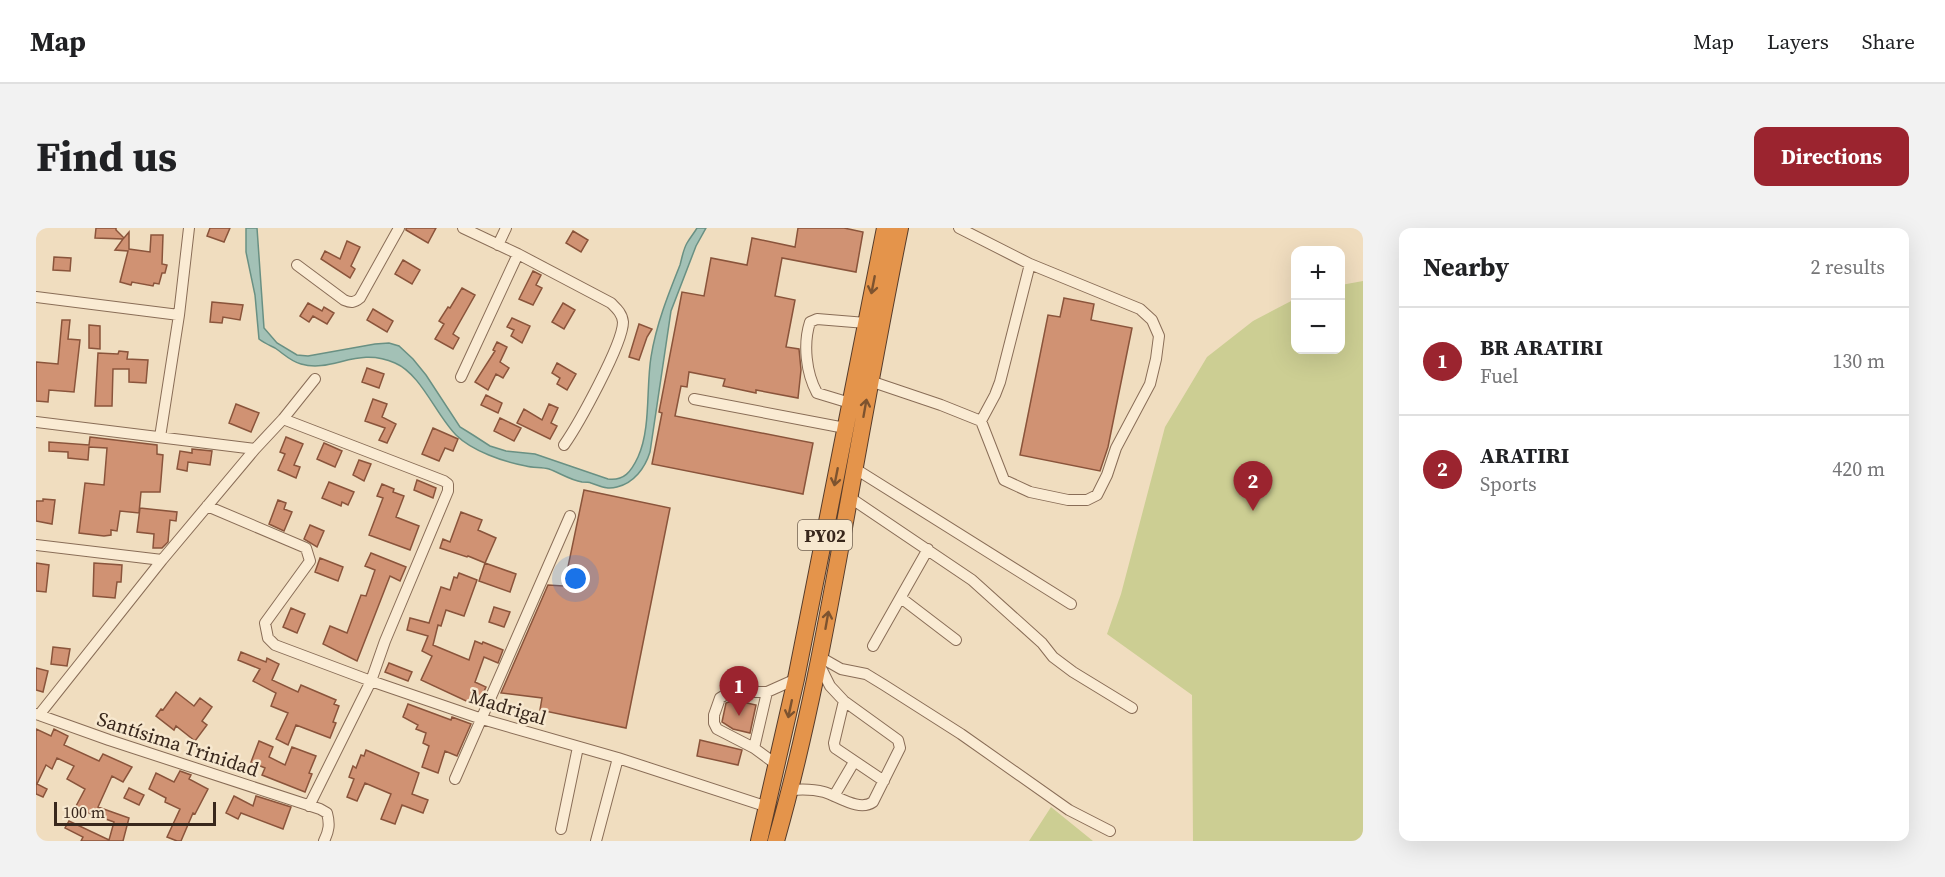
<!DOCTYPE html>
<meta charset="utf-8">
<style>
body{margin:0;font-family:"Source Serif 4",serif;background:#f2f2f2;color:#202124}
.controls{position:absolute;right:18px;top:18px;display:grid;overflow:hidden;border-radius:12px;box-shadow:0 6px 24px #0002}
.controls button{width:54px;height:54px;display:grid;place-items:center;padding:0;border:0;border-bottom:2px solid #e0e0e0;background:#fff;color:#202124;font:30px sans-serif}
.scale{position:absolute;left:18px;bottom:15px;width:162px;box-sizing:border-box;padding-left:6px;border:3px solid #38271c;border-top:0;font-size:16px;line-height:21px;white-space:nowrap;color:#38271c;-webkit-text-stroke:4px #f7e8cf;paint-order:stroke}
.you{position:absolute;left:540px;top:351px;width:21px;height:21px;margin:-15px;border:4px solid #fff;border-radius:50%;background:#1a73e8;box-shadow:0 0 0 9px #1a73e833}
.badge{display:grid;place-items:center;width:39px;height:39px;border-radius:50%;background:#9b242f;color:#fff;font-size:20px;font-weight:700}
.pin{position:absolute;translate:-50% -50px;filter:drop-shadow(0 2px 3px #0008)}
.pin::after{content:'';position:absolute;top:32px;width:21px;height:18px;background:inherit;clip-path:polygon(0 0,100% 0,50% 100%)}
.list{margin:0;padding:0;list-style:none}
h2{display:flex;justify-content:space-between;align-items:center;height:78px;margin:0;padding:0 24px;font-size:26px}
h2 small{font-size:20px;font-weight:400;color:#757577}
.list li{display:grid;grid-template-columns:39px 1fr auto;gap:18px;align-items:center;box-sizing:border-box;height:108px;padding:0 24px;border-top:2px solid #e0e0e0}
.list b{display:block;font-size:22px;white-space:nowrap}
.list p{margin:0;font-size:20px;white-space:nowrap;color:#757577}
.list em{font-size:20px;font-style:normal;color:#757577}
.map{position:relative;flex:none;width:1327px;height:613px;overflow:hidden;border-radius:12px}
header{display:flex;align-items:center;gap:36px;box-sizing:border-box;height:84px;padding:0 30px;background:#fff;border-bottom:2px solid #e0e0e0}
header strong{font-size:28px}
nav{display:flex;gap:33px;margin-inline-start:auto;font-size:21px}
.intro{display:flex;align-items:center;justify-content:space-between;box-sizing:border-box;height:144px;padding:0 36px}
h1{margin:0;font-size:42px}
.button{padding:15px 27px;border-radius:12px;background:#9b242f;color:#fff;font-size:21px;font-weight:700}
main{display:flex;gap:36px;padding:0 36px}
aside{flex:1;background:#fff;border-radius:12px;box-shadow:0 6px 24px #0002}
.map>svg:first-child{display:block}
.green{fill:#ccce93}
.water{fill:#a3c1b6;stroke:#699083;stroke-width:1.5}
.building{fill:#d09273;stroke:#8a543b;stroke-width:1.5}
.lines{fill:none;stroke-linecap:round;stroke-linejoin:round}
.minor-casing{stroke:#896d57;stroke-width:12}
.highway-casing{stroke:#573c2b;stroke-width:18}
.minor{stroke:#faebd3;stroke-width:10}
.highway{stroke:#e4944b;stroke-width:16}
.oneway{stroke:#7d532f}
.labels{text-anchor:middle;dominant-baseline:central;stroke-width:5;stroke-linejoin:round;paint-order:stroke}
.shield{fill:#f7e8cf;stroke:#716152;stroke-width:1.5}
.shield-label{font-size:18px;font-weight:bold;fill:#38271c}
.street-label{font-size:20px;fill:#38271c;stroke:#f7e8cf}
</style>
<header>
<strong>Map</strong>
<nav><a>Map</a><a>Layers</a><a>Share</a></nav>
</header>
<div class="intro"><h1>Find us</h1><a class="button">Directions</a></div>
<main>
<div class="map">
<svg width="1327" height="613" viewBox="0 0 1327 613">
<rect width="100%" height="100%" fill="#f0ddbf"/>
<!-- green -->
<path class="green" d="M1327 53V613H1157L1156 467 1071 406 1085 366 1129 199 1171 129 1217 93 1259 71 1260 122H1304L1305 57Z
M1015 579 1057 613H993Z"/>
<!-- water -->
<path class="water" d="M210 0H221L228 100 241 115 261 127 272 128 339 116 353 115 363 118 377 131 390 147 424 199 437 207 454 218 470 223 499 226 572 251C588 253 595 244 602 229 615 201 610 159 615 129 620 97 632 67 644 37 646 30 647 22 651 15 654 10 658 5 661 0H670L660 18 635 83 614 224C609 240 598 255 581 259 570 262 565 258 555 255 553 254 549 254 546 254 534 252 524 245 513 241 506 239 497 240 490 238 468 234 436 223 420 207 400 187 385 146 359 135 321 118 297 145 265 136 254 133 248 126 239 120 233 117 228 115 223 111L219 67 210 24Z"/>
<!-- building -->
<path class="building" d="M60 0H80V2L88 10 93 4V21L114 24 115 7H127L126 36 131 37 129 45H126L123 56 118 55 117 58 96 54 95 57 84 54 92 23 79 22 87 11 59 10Z
M174 0H194L188 14 171 8Z
M370 0H400L392 15 370 2Z
M762 0H808L827 4 820 44 746 30 739 68 759 72 750 119 763 121 765 142 762 170 720 162V165L687 158 689 151 653 144 651 159 645 158 639 188 777 215 767 266 616 236 626 185 623 184 646 64 668 68 675 30 711 37 716 10 759 19Z
M537 3 552 12 545 24 530 15Z
M311 13 324 19 315 38 319 41 314 50 285 31 289 23 304 31Z
M18 29 35 30 34 43 17 42Z
M367 32 384 42 376 56 359 46Z
M497 43 505 47 500 57 506 60 497 77 483 71Z
M426 60 439 67 417 106 423 110 417 121 399 111 408 96 403 93 412 79 414 80Z
M1028 70 1058 76 1055 92 1096 100 1072 219 1064 243 984 227 1012 87 1024 89Z
M176 74 207 77 204 92 187 89 186 95 174 94Z
M272 75 286 83 288 79 298 85 291 96 277 88 273 94 264 88Z
M527 75 539 82 528 101 516 94Z
M337 81 357 93 351 104 331 92Z
M476 90 494 98 486 115 475 108 478 102 471 99Z
M26 92H34L32 111 44 112 38 164 13 162 12 174 0 173V134L22 136Z
M603 96 616 101 611 109 603 132 593 129Z
M53 97 64 98V121L53 120Z
M461 114 471 119 464 134 473 140 467 150 460 146 452 162 439 154 459 123 457 122Z
M83 123 92 124 91 131 112 132 110 155 93 154V141H77L76 178H59L62 125 82 126Z
M521 135 540 146 531 162 521 156 524 150 516 145Z
M331 140 348 146 343 160 326 154Z
M450 167 466 175 462 185 445 177Z
M337 171 351 176 346 189 360 196 351 215 343 212 349 200 329 193Z
M200 176 223 185 215 204 193 195Z
M513 176 522 180 515 195 521 198 514 211 481 195 488 181 506 192Z
M464 190 485 200 478 213 458 203Z
M397 200 422 211 417 223 409 220 403 233 386 226Z
M54 209 121 217V226L127 227 124 264H105L103 285 84 283 81 303 75 302V307L68 308 43 305 49 255 68 257 71 220 53 219 52 232 32 230V224L13 223V214L53 217Z
M250 209 267 216 258 237 264 239 260 250 242 242 249 226 244 224Z
M288 215 306 223 299 239 281 231Z
M156 221 176 223 174 237 152 234 151 243 141 241 144 223 156 225Z
M323 232 335 236 328 253 317 247Z
M381 252 400 260 397 270 378 262Z
M293 254 318 264 312 277 306 274 305 278 286 270Z
M346 256 358 261 357 264 368 268 360 289 383 298 374 322 333 307 347 270 341 268Z
M548 262 634 280 590 500 504 482 506 470 465 465 512 357 528 358Z
M7 271 19 272 16 296 0 293V273H7Z
M242 272 250 275 248 281 256 284 248 303 233 296Z
M104 280 141 284 140 293 134 292 132 314 126 320H117L118 306 101 304Z
M425 284 446 292 442 302 460 310 449 335 432 328 431 329 404 320 407 311 414 314Z
M274 297 288 303 281 319 268 311Z
M335 325 370 339 364 353 354 348 321 433 287 416 294 398 311 405 325 367 330 368 339 342 329 338Z
M284 330 307 339 302 353 279 344Z
M0 335 13 337 10 364 0 363Z
M58 335 86 337 85 354H81L79 370 57 368Z
M449 335 480 346 474 364 443 353Z
M423 345 441 352 428 388 410 382 405 398 402 397 397 417 433 432 439 413 446 416 447 414 467 422 462 435 448 429 439 454 450 459 441 478 385 452 396 428 386 423 392 408 371 402 374 390 393 395 405 359 414 362 418 349 421 350Z
M458 379 474 384 468 399 453 394Z
M255 380 269 386 261 405 247 399Z
M17 419 34 421 31 438 15 436Z
M205 424 230 434 231 430 243 436 236 452 262 464 265 457 300 472 298 476 303 478 297 494 300 495 294 510 260 497 252 517 240 511 252 485 235 478 240 465 217 453 224 441 202 432Z
M353 435 376 444 372 453 349 444Z
M0 440 12 443 7 464 0 462Z
M140 464 158 478 164 470 176 479 166 493 171 497 159 513 140 498 138 502 120 488 125 481 127 482Z
M698 472 720 477 714 505 697 501 686 494 690 475Z
M372 476 415 492 416 489 435 496 421 528 409 523 402 545 386 539 393 518 387 515 390 505 380 501 382 497 367 489Z
M0 501 15 508 18 501 32 508 28 517 63 533 67 526 96 539 87 554 76 548 62 579 93 590 87 613H45L47 609 29 600 33 593 73 612 78 594 39 580 49 561 31 551 38 538 21 530 16 541 10 537 1 556 11 561 7 569 0 566Z
M664 512 706 522 702 537 661 528Z
M223 513 237 519 233 529 249 537 256 519 280 528 273 545 276 546 269 564 226 547 229 540 215 534Z
M330 522 383 545 376 566 392 572 387 585 366 577 359 596 345 591 355 566 329 555 321 573 311 569 318 551 313 549 317 538 320 540 325 527 328 528Z
M144 543 155 547 153 551 172 561 159 586 157 585 145 613H141L131 609 144 581 129 574 130 570 113 561 120 545 138 554Z
M93 560 108 567 103 577 88 570Z
M198 568 217 578 220 568 255 579 247 601 205 585 202 591 190 585Z"/>
<g class="lines">
<!-- minor casing -->
<g class="minor-casing">
<path id="minor" d="M427 0 482 26 575 75C580 80 586 85 587 94 587 116 542 197 528 217
M462 17 470 0
M261 37 308 72C315 75 318 75 324 70L363 0
M0 69 143 87
M425 149 482 26
M834 153 905 177 945 193 959 167 964 154 994 36 923 0
M658 171 809 200
M814 175 781 165C770 145 767 116 774 94L781 91 830 95
M945 193 968 252 994 264 1032 272H1051L1061 267 1071 247 1080 220 1114 156 1120 131 1123 108 1116 92 1104 81 994 36
M0 194 219 221
M124 209 143 87 153 0
M818 240 1035 376
M813 269 936 352 1006 415 1017 429 1037 444 1096 480
M171 278 270 320 274 333 229 395 232 410 239 417 335 453 349 413 412 263V256L408 253 247 191
M0 317 126 332
M865 370 920 412
M837 418 892 321
M784 429 805 441 830 446 848 457 925 506 1033 582 1074 603
M808 473 798 515 799 520 848 553
M0 486 73 512 284 581 291 585C294 596 293 603 288 613
M3 487 126 332 219 221 247 191 279 151
M718 520 731 464
M741 537 718 520 681 501 678 495V487L684 470 689 467 699 464H731L760 451
M419 551 534 288
M755 562C766 561 777 561 788 564 802 568 823 584 837 574L864 520 862 512 808 473 794 458 783 436
M798 568 818 534
M273 578 335 453 446 491 582 530 732 579
M525 601 542 519
M560 613 582 530"/>
</g>
<!-- highway casing -->
<g class="highway-casing">
<path id="highway" d="M723 613 760 451 849 0
M740 613C771 504 791 394 811 283 828 188 845 94 864 0"/>
</g>
<!-- minor -->
<use href="#minor" class="minor"/>
<!-- highway -->
<use href="#highway" class="highway"/>
</g>
<!-- one-way arrows -->
<defs><path id="oneway-shaft" d="M-6 0H5M1.5-3L5.5 0L1.5 3" fill="none" stroke-width="1.6" stroke-linecap="round" stroke-linejoin="round" transform="scale(1.5)"/></defs>
<g class="oneway">
<use href="#oneway-shaft" transform="translate(837 57) rotate(101)"/>
<use href="#oneway-shaft" transform="translate(829 180) rotate(-80)"/>
<use href="#oneway-shaft" transform="translate(800 249) rotate(101)"/>
<use href="#oneway-shaft" transform="translate(791 392) rotate(-80)"/>
<use href="#oneway-shaft" transform="translate(754 481) rotate(102)"/>
</g>
<g class="labels">
<!-- shield labels -->
<rect class="shield" x="762" y="292" width="54" height="30" rx="4.5"/>
<g class="shield-label">
<text x="789" y="307">PY02</text>
</g>
<!-- street labels -->
<g class="street-label">
<text transform="translate(472 479) rotate(17)">Madrigal</text>
<text transform="translate(142 516) rotate(18)">Santísima Trinidad</text>
</g>
</g>
</svg>
<div class="controls">
<button>+</button>
<button>−</button>
</div>
<div class="scale">100 m</div>
<div class="you"></div>
<div class="pin badge" style="left:703px;top:488px">1</div>
<div class="pin badge" style="left:1217px;top:283px">2</div>
</div>
<aside>
<h2>Nearby<small>2 results</small></h2>
<ul class="list">
<li><span class="badge">1</span><div><b>BR ARATIRI</b><p>Fuel</p></div><em>130 m</em></li>
<li><span class="badge">2</span><div><b>ARATIRI</b><p>Sports</p></div><em>420 m</em></li>
</ul>
</aside>
</main>
